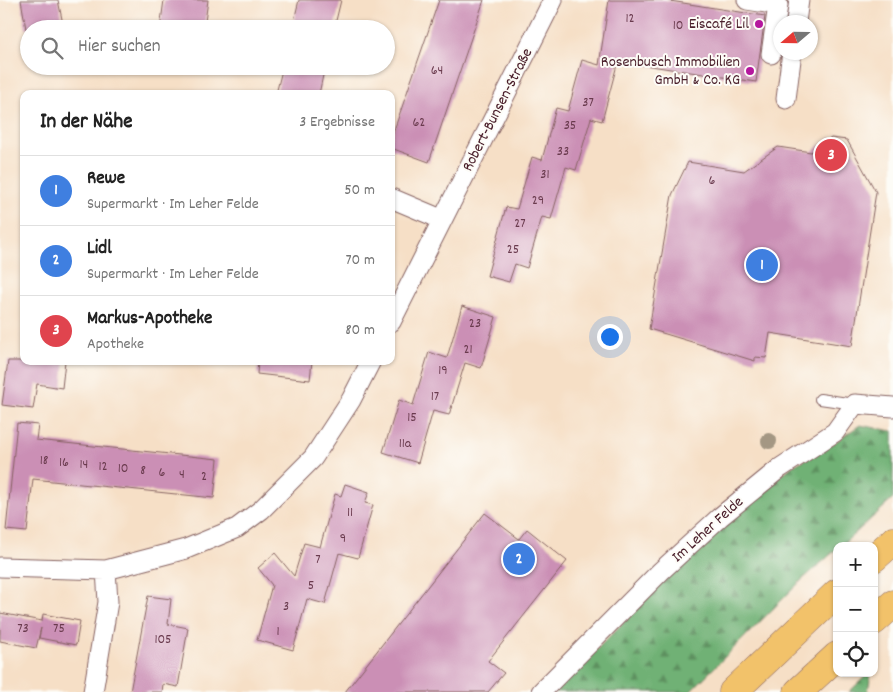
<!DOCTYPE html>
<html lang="de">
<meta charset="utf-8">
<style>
body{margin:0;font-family:Dekko,sans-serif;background:#f2f2f2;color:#222}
.controls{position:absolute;right:15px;bottom:15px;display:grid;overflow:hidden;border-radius:10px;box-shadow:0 1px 4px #0004}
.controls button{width:45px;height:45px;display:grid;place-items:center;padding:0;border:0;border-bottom:1px solid #e0e0e0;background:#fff;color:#222;font:25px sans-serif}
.compass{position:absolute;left:773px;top:15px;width:45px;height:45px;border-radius:50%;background:#fff;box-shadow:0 1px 4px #0004;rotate:250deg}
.you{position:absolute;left:609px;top:336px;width:18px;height:18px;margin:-12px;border:4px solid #fff;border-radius:50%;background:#1a73e8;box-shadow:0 0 0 8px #1a73e833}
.badge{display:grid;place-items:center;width:32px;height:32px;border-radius:50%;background:#ea580c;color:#fff;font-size:16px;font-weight:700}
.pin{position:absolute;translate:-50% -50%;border:2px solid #fff;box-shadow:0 1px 5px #0006}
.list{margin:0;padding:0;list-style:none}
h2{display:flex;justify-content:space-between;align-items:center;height:65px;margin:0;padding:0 20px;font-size:21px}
h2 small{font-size:16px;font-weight:400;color:#767676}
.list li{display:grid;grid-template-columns:32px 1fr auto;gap:15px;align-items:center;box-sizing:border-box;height:70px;padding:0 20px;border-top:1px solid #e0e0e0}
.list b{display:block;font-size:19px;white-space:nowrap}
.list p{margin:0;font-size:16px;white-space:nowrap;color:#767676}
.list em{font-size:16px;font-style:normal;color:#767676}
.icon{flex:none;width:28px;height:28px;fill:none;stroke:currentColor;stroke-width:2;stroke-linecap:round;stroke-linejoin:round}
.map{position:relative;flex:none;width:893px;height:692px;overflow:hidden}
.search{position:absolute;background:#fff;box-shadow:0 1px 4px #0004;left:20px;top:20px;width:375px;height:55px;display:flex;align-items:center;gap:12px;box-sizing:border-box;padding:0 18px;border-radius:28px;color:#767676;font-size:19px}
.panel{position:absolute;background:#fff;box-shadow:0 1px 4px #0004;left:20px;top:90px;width:375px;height:275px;border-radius:10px}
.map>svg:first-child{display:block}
.forest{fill:url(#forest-firs);stroke:#5c6850}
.building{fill:#cb8fb5}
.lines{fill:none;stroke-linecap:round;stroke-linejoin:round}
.lane-casing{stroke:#866261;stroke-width:12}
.street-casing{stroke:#866261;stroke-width:21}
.highway-casing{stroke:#866261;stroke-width:29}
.lane{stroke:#fff;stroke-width:10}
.street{stroke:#fff;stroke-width:19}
.highway{stroke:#f2c26a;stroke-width:28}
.tree{fill:#a49783}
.poi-dot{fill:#b5179e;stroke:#fdfcf7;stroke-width:2}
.labels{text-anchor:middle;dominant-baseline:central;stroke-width:4;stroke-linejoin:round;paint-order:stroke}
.number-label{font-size:14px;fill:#6a3b4e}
.poi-label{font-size:16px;fill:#4a1f2b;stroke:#fdfcf7;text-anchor:end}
.street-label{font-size:16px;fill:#4a1f2b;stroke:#fdfcf7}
</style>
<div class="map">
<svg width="893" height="692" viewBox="0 0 893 692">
<defs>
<pattern id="forest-firs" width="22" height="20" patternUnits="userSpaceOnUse" patternTransform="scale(1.25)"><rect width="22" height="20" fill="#6fb174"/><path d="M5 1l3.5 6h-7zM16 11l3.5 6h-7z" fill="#5d8f5f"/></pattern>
</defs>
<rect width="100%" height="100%" fill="#fdfcf7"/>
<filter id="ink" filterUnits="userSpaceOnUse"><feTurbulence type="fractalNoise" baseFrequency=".02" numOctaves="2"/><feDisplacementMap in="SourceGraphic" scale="10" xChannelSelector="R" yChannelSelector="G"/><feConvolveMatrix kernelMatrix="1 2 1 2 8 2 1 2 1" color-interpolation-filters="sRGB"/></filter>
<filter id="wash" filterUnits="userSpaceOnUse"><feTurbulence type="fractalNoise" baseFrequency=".0096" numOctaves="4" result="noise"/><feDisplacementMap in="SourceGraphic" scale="20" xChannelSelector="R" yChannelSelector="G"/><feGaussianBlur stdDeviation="1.12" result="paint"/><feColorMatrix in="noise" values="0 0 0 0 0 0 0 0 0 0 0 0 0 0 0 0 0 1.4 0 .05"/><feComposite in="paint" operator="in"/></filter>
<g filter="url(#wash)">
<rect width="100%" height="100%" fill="#f6dfc6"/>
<!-- forest -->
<path class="forest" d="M860 425 893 431V499L841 546H837V549L803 579 690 692H555L693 551 791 467 828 447Z
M869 673H871L868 692H849Z"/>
<g id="blocks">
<!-- building -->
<path class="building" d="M21 0H58L64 29H26Z
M164 0H208L204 29H160Z
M299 0H341L334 29H292Z
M439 0H484L429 162 391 148V139Z
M609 0H664L765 16 756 82 618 61 602 121 591 118 576 170 566 167 551 219 542 217 527 268 515 264 509 282 487 276 506 207 517 209 532 157 542 160 556 108 568 111 582 60 599 65Z
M283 66H325L319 94H276Z
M831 138 847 140 876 192 852 346 770 333 766 358 755 357V361L649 329 672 195 688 162 744 171 778 147 811 152Z
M462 306 496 317 481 368 465 363 449 415 433 411 418 463 383 452 399 400 413 405 429 352 447 358Z
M8 361H65L62 388 37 384 33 409 2 405Z
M258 361H312L310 380 257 374Z
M17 423 38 425 36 440 218 459 214 498 33 479 27 532 6 530Z
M345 484 369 492 365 503 373 505 358 558 339 553 325 604 307 599 293 650 257 640 272 585 258 568 275 553 294 576 304 543 320 547 335 494 341 496Z
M485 513 519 539 527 529 567 561 488 661 504 673 488 692H345Z
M148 596 171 599 168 624 188 628 178 687 163 684 162 692H130Z
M0 613 42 621 43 614 80 621 76 645 39 638 41 628 36 648 0 641Z"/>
</g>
</g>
<g filter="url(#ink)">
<use href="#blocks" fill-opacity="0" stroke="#866261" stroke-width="1"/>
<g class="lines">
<!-- lane casing -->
<g class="lane-casing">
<path id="lane" d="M820 399 855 404"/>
</g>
<!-- street casing -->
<g class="street-casing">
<path id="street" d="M747 0 778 5 771 54
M796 22 799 0
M786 99 792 52
M391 198 441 219
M391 322 553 0
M0 567 106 570 186 549 237 528 261 510 313 458 351 400 371 361
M93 692 108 602 106 570
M541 692 661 571 720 517 780 468 835 432 855 404 893 407"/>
</g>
<!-- highway casing -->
<g class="highway-casing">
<path id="highway" d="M874 558 893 541
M874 621 893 604
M733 692 837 593
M798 692 837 656"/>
</g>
<!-- lane -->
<use href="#lane" class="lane"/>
<!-- street -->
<use href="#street" class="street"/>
<!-- highway -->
<use href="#highway" class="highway"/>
</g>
<!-- trees -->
<circle class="tree" cx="769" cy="441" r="8"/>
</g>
<!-- markers -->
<g class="poi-dot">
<circle cx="759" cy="24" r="5"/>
<circle cx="750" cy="71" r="5"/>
</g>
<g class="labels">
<!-- number labels -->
<g class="number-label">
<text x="630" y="19">12</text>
<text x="678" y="26">10</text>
<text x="437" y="71">64</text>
<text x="588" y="103">37</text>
<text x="419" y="123">62</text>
<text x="570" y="126">35</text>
<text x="563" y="152">33</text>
<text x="545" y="175">31</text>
<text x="712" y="181">6</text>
<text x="538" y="201">29</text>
<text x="520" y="224">27</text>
<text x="513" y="250">25</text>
<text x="475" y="324">23</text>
<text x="468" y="350">21</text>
<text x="443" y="371">19</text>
<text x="435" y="397">17</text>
<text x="412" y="418">15</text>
<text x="405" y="444">11a</text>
<text x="44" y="461">18</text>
<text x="64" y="463">16</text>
<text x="84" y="465">14</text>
<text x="103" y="467">12</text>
<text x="123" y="469">10</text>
<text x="143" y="471">8</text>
<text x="162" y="473">6</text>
<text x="182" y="475">4</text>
<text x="204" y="477">2</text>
<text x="350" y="513">11</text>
<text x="343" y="539">9</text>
<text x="318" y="560">7</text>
<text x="311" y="586">5</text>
<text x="286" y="607">3</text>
<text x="23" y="629">73</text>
<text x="59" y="629">75</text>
<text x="278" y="632">1</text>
<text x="163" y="640">105</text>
</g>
<!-- poi labels -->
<g class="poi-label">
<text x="749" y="24">Eiscafé Lil</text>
<text x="740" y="62">Rosenbusch Immobilien<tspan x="740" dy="18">GmbH &amp; Co. KG</tspan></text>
</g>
<!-- street labels -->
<g class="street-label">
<text transform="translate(498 110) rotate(-63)">Robert-Bunsen-Straße</text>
<text transform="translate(708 530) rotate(-42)">Im Leher Felde</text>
</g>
</g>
</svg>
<div class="controls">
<button>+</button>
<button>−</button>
<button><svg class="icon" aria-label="locate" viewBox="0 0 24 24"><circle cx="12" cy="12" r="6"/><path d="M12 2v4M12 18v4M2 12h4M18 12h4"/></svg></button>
</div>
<svg class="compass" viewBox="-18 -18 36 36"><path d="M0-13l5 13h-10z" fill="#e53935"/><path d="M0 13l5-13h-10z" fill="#767676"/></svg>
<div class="you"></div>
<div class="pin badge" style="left:762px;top:265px;background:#3f7fe0">1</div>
<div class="pin badge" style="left:519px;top:559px;background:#3f7fe0">2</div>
<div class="pin badge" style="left:831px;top:155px;background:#e0444e">3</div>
<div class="search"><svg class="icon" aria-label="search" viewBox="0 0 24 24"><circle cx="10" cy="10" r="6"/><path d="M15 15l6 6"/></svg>Hier suchen</div>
<section class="panel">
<h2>In der Nähe<small>3 Ergebnisse</small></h2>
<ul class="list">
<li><span class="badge" style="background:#3f7fe0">1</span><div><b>Rewe</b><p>Supermarkt · Im Leher Felde</p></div><em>50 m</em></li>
<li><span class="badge" style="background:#3f7fe0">2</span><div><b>Lidl</b><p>Supermarkt · Im Leher Felde</p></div><em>70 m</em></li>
<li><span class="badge" style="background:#e0444e">3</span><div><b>Markus-Apotheke</b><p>Apotheke</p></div><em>80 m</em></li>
</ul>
</section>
</div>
